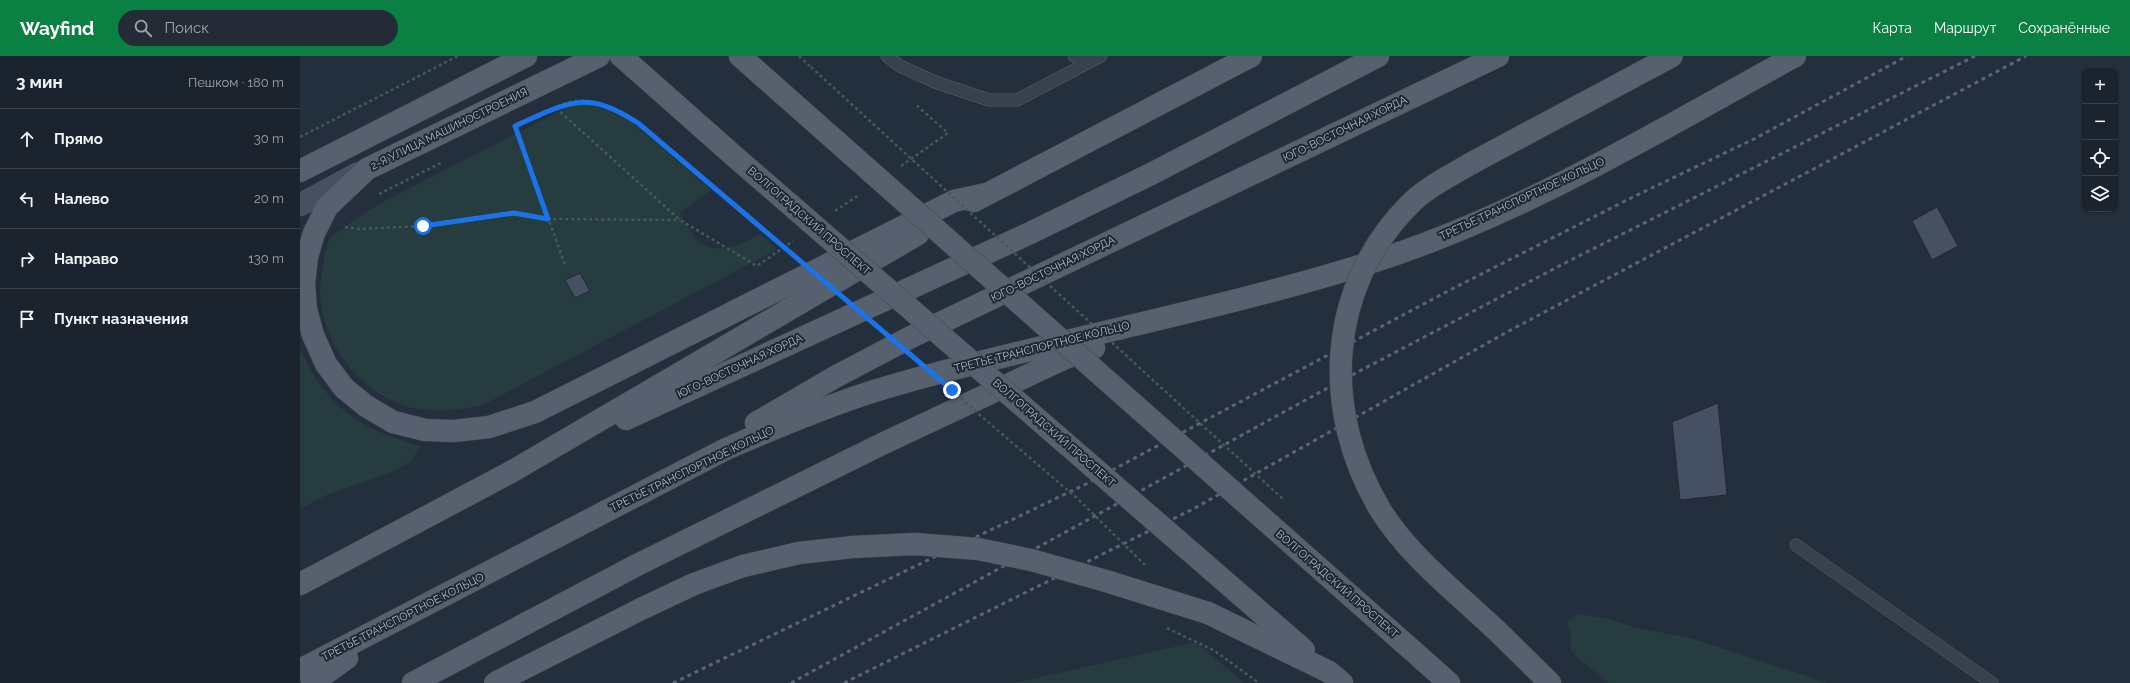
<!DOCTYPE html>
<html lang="ru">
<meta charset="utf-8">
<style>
body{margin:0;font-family:Raleway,sans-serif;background:#242b36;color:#f1f3f6}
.controls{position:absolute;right:12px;top:12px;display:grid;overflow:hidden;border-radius:8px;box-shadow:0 1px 3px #0004}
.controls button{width:36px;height:36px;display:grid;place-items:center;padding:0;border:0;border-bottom:1px solid #39404a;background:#1b232e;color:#f1f3f6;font:20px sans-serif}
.stop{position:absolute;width:12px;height:12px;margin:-9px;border:3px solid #1a73e8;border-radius:50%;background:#fff}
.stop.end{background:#1a73e8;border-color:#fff;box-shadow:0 1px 4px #0008}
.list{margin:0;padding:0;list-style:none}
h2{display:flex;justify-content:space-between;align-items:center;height:52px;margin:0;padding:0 16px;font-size:17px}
h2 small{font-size:13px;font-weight:400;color:#a0a4aa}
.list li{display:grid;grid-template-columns:26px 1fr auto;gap:12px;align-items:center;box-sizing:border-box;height:60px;padding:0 16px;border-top:1px solid #39404a}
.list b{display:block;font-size:15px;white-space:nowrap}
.list em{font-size:13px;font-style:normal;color:#a0a4aa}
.icon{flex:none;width:22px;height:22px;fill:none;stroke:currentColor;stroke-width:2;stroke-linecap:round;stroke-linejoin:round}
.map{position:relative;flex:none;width:1830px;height:627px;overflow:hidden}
header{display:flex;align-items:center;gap:24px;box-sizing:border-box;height:56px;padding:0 20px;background:#0b8043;color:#fff}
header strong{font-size:19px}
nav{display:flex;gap:22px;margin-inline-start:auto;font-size:14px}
.search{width:280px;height:36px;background:#242b36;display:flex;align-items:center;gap:10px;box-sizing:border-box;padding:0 14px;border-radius:22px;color:#a0a4aa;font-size:15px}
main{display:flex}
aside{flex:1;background:#1b232e}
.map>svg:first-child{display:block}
.green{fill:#263c3f}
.building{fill:#455162;stroke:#1f2835}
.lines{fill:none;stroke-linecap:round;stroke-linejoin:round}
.lane-casing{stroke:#565f6c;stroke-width:13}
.secondary-casing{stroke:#565f6c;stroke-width:23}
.primary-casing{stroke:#414a57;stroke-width:23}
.path{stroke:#44595c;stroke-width:2.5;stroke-dasharray:3 3;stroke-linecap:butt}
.lane{stroke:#38414e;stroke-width:12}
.secondary{stroke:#465061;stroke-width:22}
.primary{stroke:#56606e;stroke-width:22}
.rail{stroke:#5a6575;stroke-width:3;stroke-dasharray:4 4;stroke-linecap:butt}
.primary-bridge-casing{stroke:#414a57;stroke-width:23;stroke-linecap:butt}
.path-bridge{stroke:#44595c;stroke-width:2.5;stroke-dasharray:3 3;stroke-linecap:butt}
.primary-bridge{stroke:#56606e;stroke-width:22}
.route{stroke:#1a73e8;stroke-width:5}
.labels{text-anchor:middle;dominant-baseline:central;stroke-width:4;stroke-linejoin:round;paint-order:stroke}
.street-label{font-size:11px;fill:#b4bcc9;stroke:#1d2633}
</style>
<header>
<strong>Wayfind</strong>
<div class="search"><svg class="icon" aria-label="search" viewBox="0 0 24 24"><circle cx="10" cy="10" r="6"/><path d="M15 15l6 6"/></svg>Поиск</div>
<nav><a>Карта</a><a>Маршрут</a><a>Сохранённые</a></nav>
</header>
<main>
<aside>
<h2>3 мин<small>Пешком · 180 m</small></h2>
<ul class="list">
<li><svg class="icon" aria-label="ahead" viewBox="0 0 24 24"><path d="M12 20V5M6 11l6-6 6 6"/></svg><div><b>Прямо</b></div><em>30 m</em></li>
<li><svg class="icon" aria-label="left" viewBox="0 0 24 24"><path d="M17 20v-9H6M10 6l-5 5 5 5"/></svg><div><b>Налево</b></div><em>20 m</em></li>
<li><svg class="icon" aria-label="right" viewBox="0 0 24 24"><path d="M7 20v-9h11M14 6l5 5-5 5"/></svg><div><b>Направо</b></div><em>130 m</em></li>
<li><svg class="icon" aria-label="arrive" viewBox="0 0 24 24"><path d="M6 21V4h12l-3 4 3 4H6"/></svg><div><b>Пункт назначения</b></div></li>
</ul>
</aside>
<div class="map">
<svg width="1830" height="627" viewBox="0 0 1830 627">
<rect width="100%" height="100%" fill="#242f3e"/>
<!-- green -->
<path class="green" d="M282 47 313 55 332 66 411 134 380 157C385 165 389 174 395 181 415 203 440 189 461 178L476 194 183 349C156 355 128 358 102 349 53 332 14 275 21 223 23 213 25 190 30 182 34 178 41 174 45 171 68 153 93 140 120 127 168 102 217 77 265 52Z
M0 293C26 351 61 374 121 390L110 406 92 416 24 440 0 453Z
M1278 558 1306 562 1333 571 1390 582 1528 627H1309L1280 604 1271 594V579L1267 566Z
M896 586 944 627H714Z"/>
<!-- building -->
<path class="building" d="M1637 151 1658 190 1632 204 1612 165Z
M280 217 290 235 275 242 265 224Z
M1418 347 1427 439 1380 444 1372 366Z"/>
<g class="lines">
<!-- lane casing -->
<g class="lane-casing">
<path id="lane" d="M587 0 600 10 635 26 689 44H717L801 0
M774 0 790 6
M1496 489 1692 627"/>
</g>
<!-- secondary casing -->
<g class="secondary-casing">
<path id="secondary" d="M0 149 57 118"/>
</g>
<!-- primary casing -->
<g class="primary-casing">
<path id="primary" d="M299 0 67 113 27 151 14 177 7 201 4 228 6 253 13 279 26 308 44 332 66 350 93 366 125 374 154 375 189 371 235 356 654 145 686 138
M321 0 434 100
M440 0 484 39
M0 115 226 0
M674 145 951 0
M326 363 728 178 851 118 1078 0
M456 367 535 321 611 281 1198 0
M0 528 211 416 618 178
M1196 574 1250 627
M1113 595 1149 627
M0 614 426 393C472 373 517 354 565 338 618 321 672 308 726 295 839 267 954 243 1066 208 1218 161 1356 76 1495 0
M1029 616 1042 627
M12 627 47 602
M113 627 337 509 582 388 763 303 794 292"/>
</g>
<!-- path -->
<path class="path" d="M499 0 511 11
M256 52 380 164 457 210 493 185
M241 58C249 55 258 50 266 47 302 36 339 66 364 89
M215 70 265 209
M0 81 158 0
M601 110 648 77 615 48
M79 138 141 107
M535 155 559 139
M45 171 58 173 123 170 214 157 248 163 380 164
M867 572 915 595 959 627"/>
<!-- lane -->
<use href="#lane" class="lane"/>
<!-- secondary -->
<use href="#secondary" class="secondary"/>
<!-- primary -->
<use href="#primary" class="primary"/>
<!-- rail -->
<path class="rail" d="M373 627 786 428 1148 235 1331 142 1454 83 1607 0
M491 627 1033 329 1265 207 1675 0
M544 627 893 453 1207 276 1726 0"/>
<!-- primary-bridge casing -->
<g class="primary-bridge-casing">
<path id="primary-bridge" d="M484 39 1113 595
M434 100 1004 594
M1196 574C1158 538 1109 500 1081 455 1021 356 1026 232 1110 148 1127 131 1150 120 1170 108L1372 0
M195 627 341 553 394 528 443 510 499 497 553 491 615 488 678 493 731 504 806 525 908 557 1029 616"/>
</g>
<!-- path-bridge -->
<path class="path-bridge" d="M511 11 984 444
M364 89 778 443 847 511"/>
<!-- primary-bridge -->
<use href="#primary-bridge" class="primary-bridge"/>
</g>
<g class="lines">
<!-- route -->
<path class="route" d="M123 170 214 157 248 163 215 70C269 46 285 33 338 67L652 334"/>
</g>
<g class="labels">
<!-- street labels -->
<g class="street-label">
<text transform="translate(149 73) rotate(-26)">2-Я УЛИЦА МАШИНОСТРОЕНИЯ</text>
<text transform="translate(1045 73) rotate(-26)">ЮГО-ВОСТОЧНАЯ ХОРДА</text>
<text transform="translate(1222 143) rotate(-25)">ТРЕТЬЕ ТРАНСПОРТНОЕ КОЛЬЦО</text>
<text transform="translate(509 165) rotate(41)">ВОЛГОГРАДСКИЙ ПРОСПЕКТ</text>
<text transform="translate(753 213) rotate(-26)">ЮГО-ВОСТОЧНАЯ ХОРДА</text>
<text transform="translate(742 291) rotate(-14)">ТРЕТЬЕ ТРАНСПОРТНОЕ КОЛЬЦО</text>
<text transform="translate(440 310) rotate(-25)">ЮГО-ВОСТОЧНАЯ ХОРДА</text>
<text transform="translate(754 377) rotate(41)">ВОЛГОГРАДСКИЙ ПРОСПЕКТ</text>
<text transform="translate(392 413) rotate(-26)">ТРЕТЬЕ ТРАНСПОРТНОЕ КОЛЬЦО</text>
<text transform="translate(1037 528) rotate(41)">ВОЛГОГРАДСКИЙ ПРОСПЕКТ</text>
<text transform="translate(103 561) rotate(-27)">ТРЕТЬЕ ТРАНСПОРТНОЕ КОЛЬЦО</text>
</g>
</g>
</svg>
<div class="controls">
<button>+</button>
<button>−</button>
<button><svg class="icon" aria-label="locate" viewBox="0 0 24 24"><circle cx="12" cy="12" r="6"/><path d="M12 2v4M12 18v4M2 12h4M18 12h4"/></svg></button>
<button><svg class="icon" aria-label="layers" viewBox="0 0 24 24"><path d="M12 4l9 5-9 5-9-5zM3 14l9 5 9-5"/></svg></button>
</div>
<div class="stop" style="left:123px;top:170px"></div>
<div class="stop end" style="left:652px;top:334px"></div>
</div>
</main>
